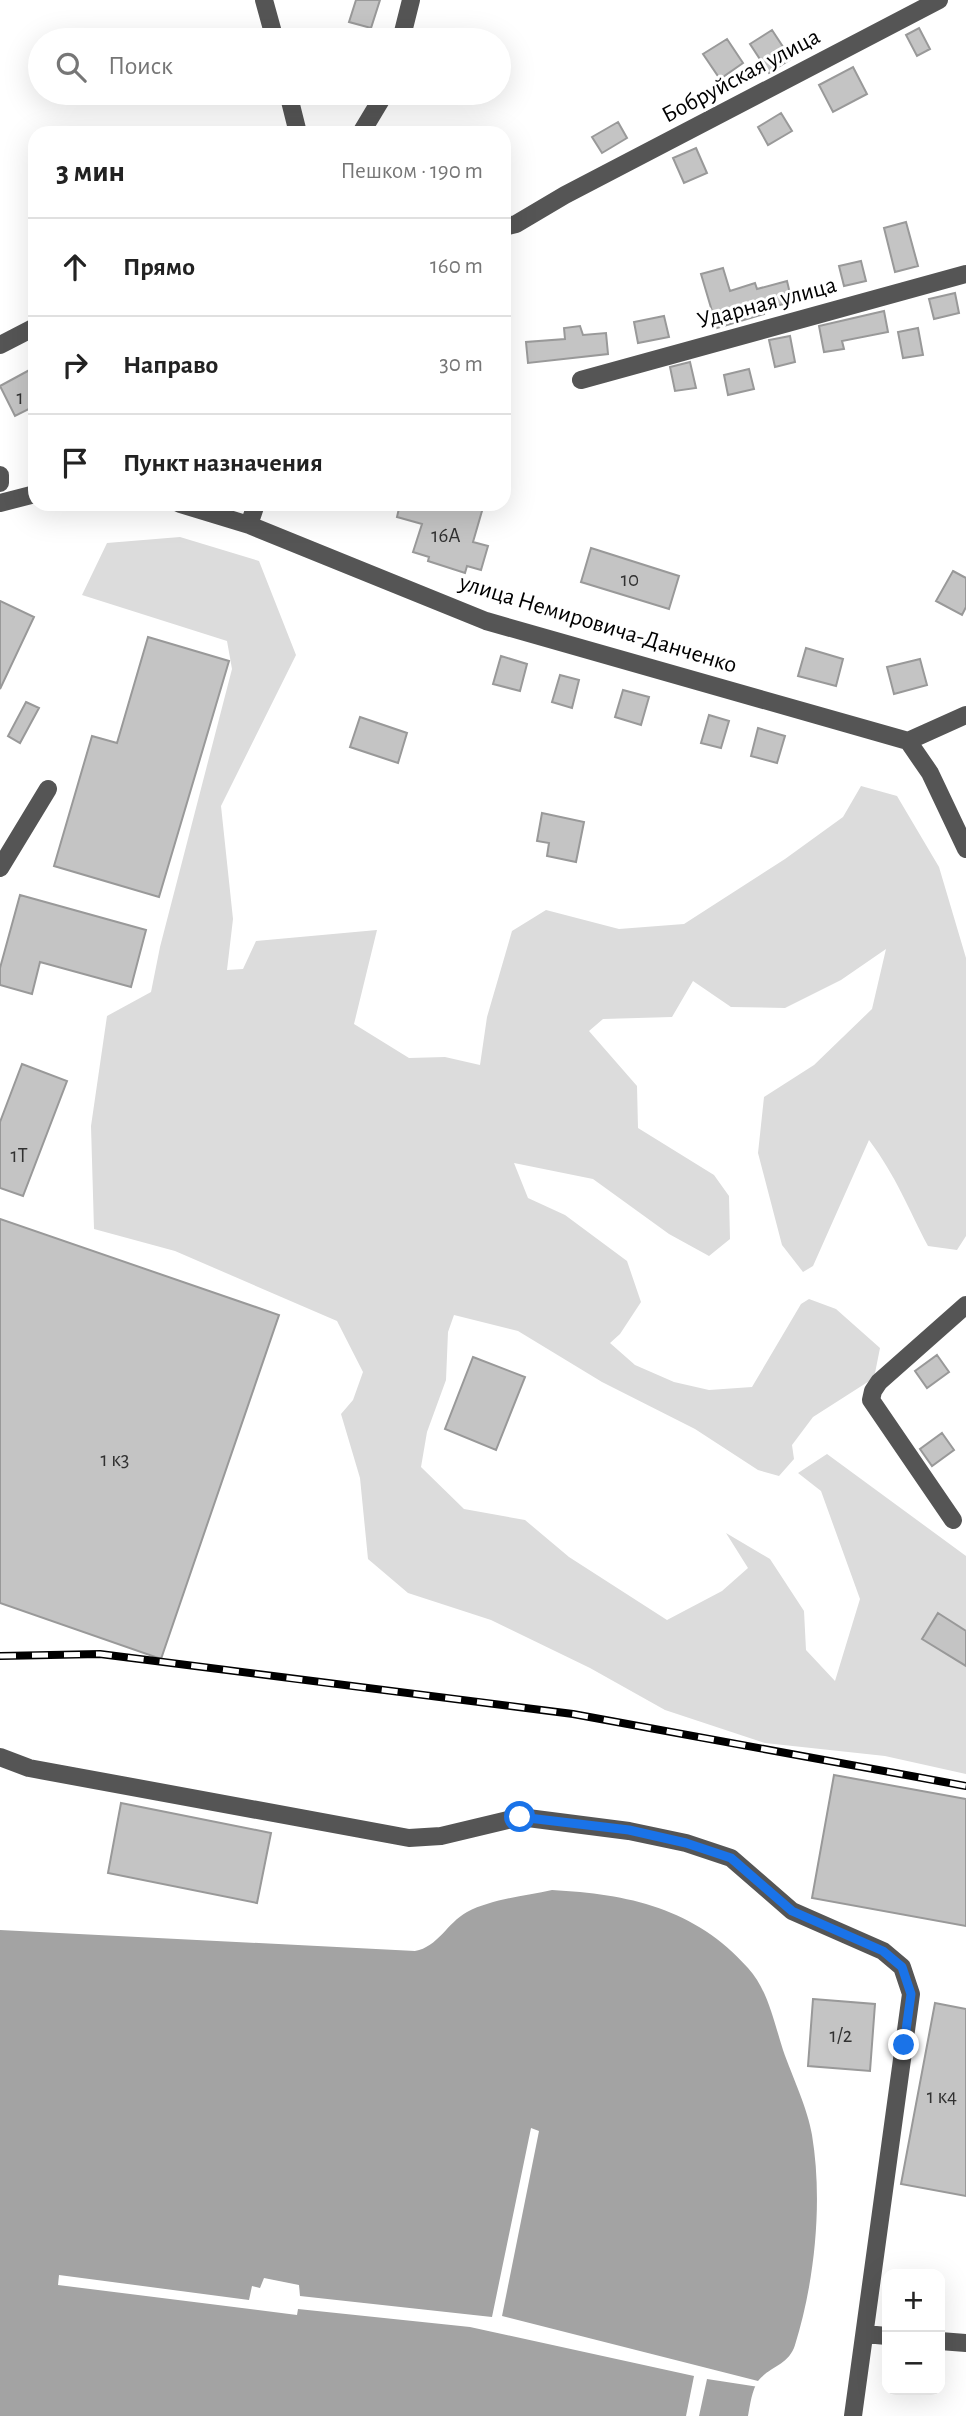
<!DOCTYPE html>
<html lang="ru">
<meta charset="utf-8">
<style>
body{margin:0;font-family:"Alegreya Sans",sans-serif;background:#f2f2f2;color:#222}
.controls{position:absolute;right:21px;bottom:21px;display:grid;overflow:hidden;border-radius:14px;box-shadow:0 7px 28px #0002}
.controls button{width:63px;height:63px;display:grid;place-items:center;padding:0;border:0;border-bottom:2px solid #e0e0e0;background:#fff;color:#222;font:35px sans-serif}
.stop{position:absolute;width:21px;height:21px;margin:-16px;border:5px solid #1a73e8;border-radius:50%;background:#fff}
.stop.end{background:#1a73e8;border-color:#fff;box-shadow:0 2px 7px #0008}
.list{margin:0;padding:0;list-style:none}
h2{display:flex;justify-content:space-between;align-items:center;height:91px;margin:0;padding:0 28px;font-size:30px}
h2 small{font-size:23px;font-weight:400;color:#767676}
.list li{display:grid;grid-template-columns:46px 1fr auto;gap:21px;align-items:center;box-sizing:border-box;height:98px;padding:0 28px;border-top:2px solid #e0e0e0}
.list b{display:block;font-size:26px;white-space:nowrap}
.list em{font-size:23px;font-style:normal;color:#767676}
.icon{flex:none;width:38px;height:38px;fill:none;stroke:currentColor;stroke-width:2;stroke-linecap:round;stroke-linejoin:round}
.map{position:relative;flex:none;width:966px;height:2416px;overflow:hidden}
.search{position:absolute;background:#fff;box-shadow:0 7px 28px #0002;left:28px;top:28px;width:483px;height:77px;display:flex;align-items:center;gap:18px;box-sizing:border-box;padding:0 24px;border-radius:38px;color:#767676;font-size:26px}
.panel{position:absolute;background:#fff;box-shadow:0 7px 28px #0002;left:28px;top:126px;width:483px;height:385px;border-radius:21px}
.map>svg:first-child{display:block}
.green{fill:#dcdcdc}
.water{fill:#a3a3a3}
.pier{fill:#fff}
.building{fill:#c4c4c4;stroke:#999;stroke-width:2}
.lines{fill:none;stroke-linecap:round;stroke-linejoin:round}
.minor{stroke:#555;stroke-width:18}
.rail-casing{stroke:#000;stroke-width:8}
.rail{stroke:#fff;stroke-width:5;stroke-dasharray:16;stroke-linecap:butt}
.route{stroke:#1a73e8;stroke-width:9}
.labels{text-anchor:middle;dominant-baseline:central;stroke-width:6;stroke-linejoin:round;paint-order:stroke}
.number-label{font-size:21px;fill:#313131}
.street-label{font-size:24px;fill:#000;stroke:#fff}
</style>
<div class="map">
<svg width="966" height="2416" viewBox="0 0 966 2416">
<rect width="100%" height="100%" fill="#fff"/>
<!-- green -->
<path class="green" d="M180 537 259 561 296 655 221 806 233 919 227 970 243 969 256 941 377 930 354 1024 409 1058 445 1057 480 1065 487 1017 512 931 546 910 619 929 684 924 785 859 843 817 861 786 897 796 939 867 966 958V1236L957 1250 928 1246C908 1208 896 1176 869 1140L813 1266 803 1272 782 1245 758 1153 764 1097 814 1065 872 1009 886 949 841 980 785 1008 731 1007 693 981 672 1017 603 1019 589 1031 637 1086 638 1128 714 1175 729 1196 730 1239 709 1256 669 1234 593 1179 514 1163 528 1198 565 1215 627 1261 641 1302 620 1334 610 1343 635 1365 674 1382 709 1390 752 1387 801 1304 809 1299 836 1309 880 1348 874 1378 813 1417 792 1445 794 1459 779 1476 758 1470 695 1429 602 1382 518 1331 454 1315 448 1332 446 1380 427 1432 421 1467 464 1509 525 1520 569 1557 667 1620 722 1591 748 1568 726 1533 770 1559 804 1611 806 1650 835 1681 860 1599 821 1491 798 1473 827 1454 966 1556V1774L885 1756 765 1743 665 1710 590 1668 491 1620 408 1593 368 1559 360 1478 341 1414 353 1400 363 1372 337 1321 175 1251 94 1229 91 1126 107 1016 151 992 160 947 232 669 227 641 82 595 107 543Z"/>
<!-- water -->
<path class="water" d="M552 1890C628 1894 695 1908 748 1968 768 1990 774 2022 783 2050 792 2076 808 2109 812 2135 823 2201 815 2281 795 2345 789 2365 770 2366 758 2381 752 2390 750 2405 748 2416H0V1930L415 1951C438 1947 447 1923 467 1912 492 1899 525 1896 552 1890Z"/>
<!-- pier -->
<path class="pier" d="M531 2128 539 2131 502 2316 762 2382 759 2387 707 2379 699 2416H686L694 2376 470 2327 298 2309 297 2315 58 2285 59 2275 249 2300 252 2286 260 2288 264 2278 299 2285 300 2296 492 2317Z"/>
<!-- building -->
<path class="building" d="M356 0H380L371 28 349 22Z
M919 28 930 49 917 56 906 35Z
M772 30 791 59 769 73 750 44Z
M727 39 743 63 720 79 703 54Z
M853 67 867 94 833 112 819 85Z
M781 113 792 131 768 145 758 127Z
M618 122 627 138 602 153 592 137Z
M696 148 707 173 684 183 673 158Z
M906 222 918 266 895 272 884 228Z
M861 261 866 281 844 286 839 266Z
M723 268 730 291 755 283 757 289 787 281 792 302 763 309 764 314 717 328 701 274Z
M955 293 959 313 934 319 929 299Z
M884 311 888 332 842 341 844 349 824 352 819 326Z
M664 316 669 337 638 343 634 322Z
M580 326 583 335 606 333 608 354 528 363 526 342 565 339 564 328Z
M918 328 923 355 903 358 898 332Z
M790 336 795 362 775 367 769 340Z
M690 362 696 388 675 391 670 367Z
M35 367V406L15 416 0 386Z
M749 369 754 389 728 395 724 375Z
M400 504H484L473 542 488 546 481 570 467 566 465 573 428 561 429 557 413 552 422 524 397 517Z
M591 548 679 576 669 609 581 582Z
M953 571 966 578V607L962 615 936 601Z
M0 601 34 617 0 689Z
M148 637 229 661 159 897 54 866 92 736 117 743Z
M806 648 843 659 836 686 798 676Z
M501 656 527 664 520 691 493 684Z
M920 659 927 685 894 694 887 667Z
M560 675 579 680 572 708 552 702Z
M623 690 649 697 641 725 615 717Z
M26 702 39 708 20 743 8 736Z
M709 715 729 721 721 748 701 743Z
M360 717 407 733 398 763 350 747Z
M758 728 785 736 777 763 751 756Z
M542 813 584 822 576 862 547 856 549 843 537 841Z
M20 895 146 930 131 987 40 962 32 994 0 985V968Z
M22 1064 67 1081 23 1196 0 1188V1122Z
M0 1219 279 1315 161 1659 0 1603Z
M937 1355 949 1372 927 1388 915 1371Z
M473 1357 525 1377 496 1450 445 1429Z
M942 1433 954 1450 932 1466 920 1449Z
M938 1613 966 1631V1666L922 1639Z
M834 1775 966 1799V1926L812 1898Z
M121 1803 271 1833 257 1903 108 1873Z
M813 1999 875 2004 870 2071 808 2066Z
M935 2003 966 2009V2196L901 2184Z"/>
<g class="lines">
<!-- minor -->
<path class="minor" d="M264 0 275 40
M401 40 411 0
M288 93 298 133
M361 133 385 93
M504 227 516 224 565 195 939 0
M0 345 35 327
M581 380 966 274
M0 475V483
M0 503 35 494
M180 504 249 525 486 621 908 741 966 715
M249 525 256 504
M908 741 930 773 966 849
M0 868 48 789
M953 1520 871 1400 873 1391 879 1382 966 1305
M0 1757 29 1768 409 1838 441 1836 520 1817 629 1831 686 1843 731 1858 792 1911 883 1951 902 1967 911 1994 853 2416
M865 2334 887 2336
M940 2341 966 2343"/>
<!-- rail casing -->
<g class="rail-casing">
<path id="rail" d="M0 1656 100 1654 573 1714 966 1786"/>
</g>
<!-- rail -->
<use href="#rail" class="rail"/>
</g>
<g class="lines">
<!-- route -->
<path class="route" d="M520 1817 629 1830 686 1843 731 1858 792 1911 883 1951 902 1967 911 1994 904 2045"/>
</g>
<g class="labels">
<!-- number labels -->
<g class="number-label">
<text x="20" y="397">1</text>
<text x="446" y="535">16А</text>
<text x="630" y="579">10</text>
<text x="19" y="1155">1Т</text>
<text x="115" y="1459">1 к3</text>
<text x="841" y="2035">1/2</text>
<text x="942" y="2096">1 к4</text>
</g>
<!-- street labels -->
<g class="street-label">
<text transform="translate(741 76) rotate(-28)">Бобруйская улица</text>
<text transform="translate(767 303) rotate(-15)">Ударная улица</text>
<text transform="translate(598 624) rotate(17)">улица Немировича-Данченко</text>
</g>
</g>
</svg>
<div class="controls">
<button>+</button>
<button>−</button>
</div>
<div class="stop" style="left:520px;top:1817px"></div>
<div class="stop end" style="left:904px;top:2045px"></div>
<div class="search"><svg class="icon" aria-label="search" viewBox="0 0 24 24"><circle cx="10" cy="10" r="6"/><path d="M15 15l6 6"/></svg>Поиск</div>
<section class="panel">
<h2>3 мин<small>Пешком · 190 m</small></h2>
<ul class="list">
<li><svg class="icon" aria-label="ahead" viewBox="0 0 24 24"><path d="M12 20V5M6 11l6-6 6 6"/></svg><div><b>Прямо</b></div><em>160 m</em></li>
<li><svg class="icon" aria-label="right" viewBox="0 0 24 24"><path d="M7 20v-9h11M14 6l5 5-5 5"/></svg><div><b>Направо</b></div><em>30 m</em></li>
<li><svg class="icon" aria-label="arrive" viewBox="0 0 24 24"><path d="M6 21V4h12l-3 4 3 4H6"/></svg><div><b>Пункт назначения</b></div></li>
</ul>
</section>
</div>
